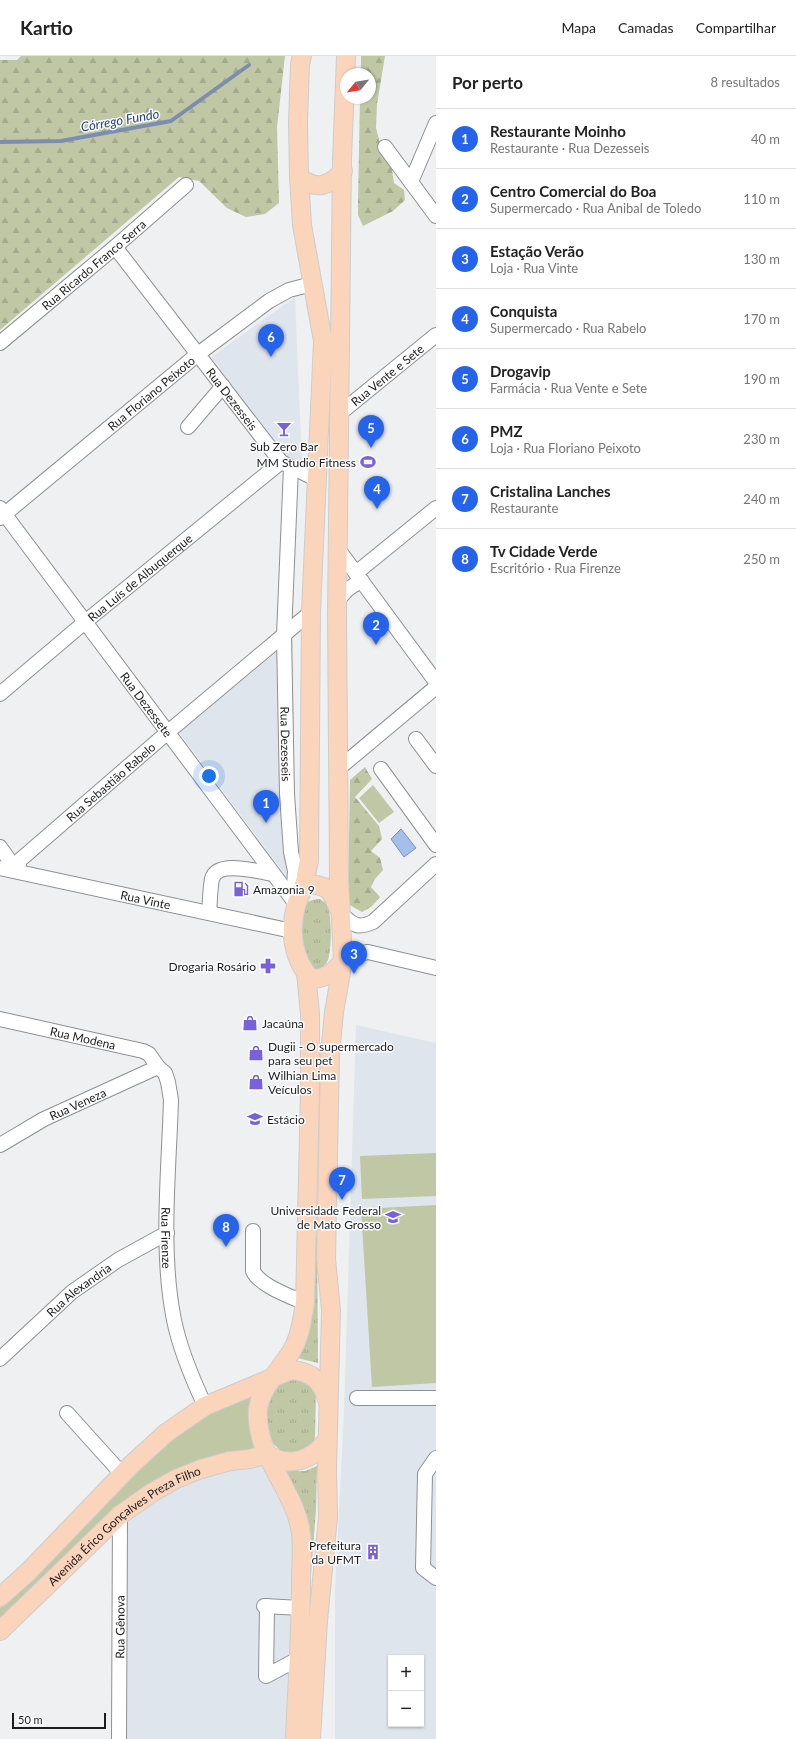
<!DOCTYPE html>
<html lang="pt">
<meta charset="utf-8">
<style>
body{margin:0;font-family:Lato,sans-serif;background:#f6f6f6;color:#222}
.controls{position:absolute;right:12px;bottom:12px;display:grid;overflow:hidden;border-radius:0px;box-shadow:0 1px 3px #0004}
.controls button{width:36px;height:36px;display:grid;place-items:center;padding:0;border:0;border-bottom:1px solid #e0e0e0;background:#fff;color:#222;font:20px sans-serif}
.compass{position:absolute;left:340px;top:12px;width:36px;height:36px;border-radius:50%;background:#fff;box-shadow:0 1px 3px #0004;rotate:240deg}
.scale{position:absolute;left:12px;bottom:10px;width:94px;box-sizing:border-box;padding-left:4px;border:2px solid #1c1c1d;border-top:0;font-size:11px;line-height:14px;white-space:nowrap;color:#1c1c1d;-webkit-text-stroke:3px #fcfdff;paint-order:stroke}
.you{position:absolute;left:209px;top:720px;width:14px;height:14px;margin:-10px;border:3px solid #fff;border-radius:50%;background:#1a73e8;box-shadow:0 0 0 6px #1a73e833}
.badge{display:grid;place-items:center;width:26px;height:26px;border-radius:50%;background:#2563eb;color:#fff;font-size:13px;font-weight:700}
.pin{position:absolute;translate:-50% -33px;filter:drop-shadow(0 1px 2px #0008)}
.pin::after{content:'';position:absolute;top:21px;width:14px;height:12px;background:inherit;clip-path:polygon(0 0,100% 0,50% 100%)}
.list{margin:0;padding:0;list-style:none}
h2{display:flex;justify-content:space-between;align-items:center;height:52px;margin:0;padding:0 16px;font-size:17px}
h2 small{font-size:13px;font-weight:400;color:#767676}
.list li{display:grid;grid-template-columns:26px 1fr auto;gap:12px;align-items:center;box-sizing:border-box;height:60px;padding:0 16px;border-top:1px solid #e0e0e0}
.list b{display:block;font-size:15px;white-space:nowrap}
.list p{margin:0;font-size:13px;white-space:nowrap;color:#767676}
.list em{font-size:13px;font-style:normal;color:#767676}
.map{position:relative;flex:none;width:436px;height:1683px;overflow:hidden}
header{display:flex;align-items:center;gap:24px;box-sizing:border-box;height:56px;padding:0 20px;background:#fff;border-bottom:1px solid #e0e0e0}
header strong{font-size:19px}
nav{display:flex;gap:22px;margin-inline-start:auto;font-size:14px}
main{display:flex}
aside{flex:1;background:#fff}
.map>svg:first-child{display:block}
.built{fill:#dfe5ed;fill-rule:evenodd}
.grass{fill:url(#grass-tufts)}
.forest{fill:url(#forest-firs)}
.park{fill:#bfc7a4}
.water{fill:#a5bfed;stroke:#7c8eaf}
.lines{fill:none;stroke-linecap:round;stroke-linejoin:round}
.stream{stroke:#7c8eaf;stroke-width:4}
.minor-casing{stroke:#8f9092;stroke-width:16}
.major-casing{stroke:#cdcdcd;stroke-width:20}
.minor{stroke:#fff;stroke-width:14}
.major{stroke:#fbd4bc;stroke-width:18}
.labels{text-anchor:middle;dominant-baseline:central;stroke-width:3;stroke-linejoin:round;paint-order:stroke}
.street-label{font-size:12px;fill:#1c1c1d;stroke:#fcfdff}
.poi-label{font-size:12px;fill:#1c1c1d;stroke:#fcfdff;text-anchor:start}
.water-label{font-size:13px;font-style:italic;fill:#26437c;stroke:#fcfdff}
</style>
<header>
<strong>Kartio</strong>
<nav><a>Mapa</a><a>Camadas</a><a>Compartilhar</a></nav>
</header>
<main>
<div class="map">
<svg width="436" height="1683" viewBox="0 0 436 1683">
<defs>
<pattern id="grass-tufts" width="24" height="20" patternUnits="userSpaceOnUse"><rect width="24" height="20" fill="#bfc7a4"/><path d="M3 7l-1-3M5 7V3M7 7l1-3M15 17l-1-3M17 17v-4M19 17l1-3" fill="none" stroke="#a4aa8d"/></pattern>
<pattern id="forest-firs" width="22" height="20" patternUnits="userSpaceOnUse"><rect width="22" height="20" fill="#bfc7a4"/><path d="M5 1l3.5 6h-7zM16 11l3.5 6h-7z" fill="#a4aa8d"/></pattern>
</defs>
<rect width="100%" height="100%" fill="#eff0f2"/>
<!-- built -->
<path class="built" d="M295 241 302 409 283 400 211 301Z
M293 583 295 832 178 675Z
M356 969 436 987V1683H335V1533L344 1356ZM391 1602H421V1668H391Z
M258 1405 269 1410 296 1471 288 1683H127L125 1465 178 1428Z"/>
<!-- grass -->
<path class="grass" d="M320 843C322 845 326 846 327 849 332 856 332 898 327 906 325 911 320 913 314 914L307 909C304 895 294 856 308 846 311 844 316 843 320 843Z
M315 1180 317 1183 318 1307 297 1302Z
M298 1320 316 1334 315 1382 313 1388C309 1390 304 1395 300 1396 297 1397 293 1397 291 1397 273 1396 265 1376 266 1360 267 1348 271 1338 276 1327Z
M317 1410 316 1453 307 1571 285 1415H305Z"/>
<!-- forest -->
<path class="forest" d="M21 0H285L277 71 279 147 265 158 246 161 227 152 199 125 179 121 0 274V4H17Z
M361 0H385L377 48 376 72 382 95 391 107 394 127 404 134 405 144 393 155 363 170 358 159V146L360 42H370V18H361Z
M365 711 372 723 355 741 379 770 382 783 371 795 380 802 383 814 375 823 371 831 380 841 371 851 362 856 348 848 350 724Z"/>
<!-- park -->
<path class="park" d="M373 729 394 756 379 767 359 742Z
M436 1097V1140L362 1143 360 1100Z
M436 1149V1327L372 1331 361 1153Z
M256 1334C251 1359 245 1374 260 1397L174 1416 0 1568V1552L151 1397 197 1363Z"/>
<!-- water -->
<path class="water" d="M401 773 416 792 404 801 391 783Z"/>
<g class="lines">
<!-- stream -->
<path class="stream" d="M0 86 61 85 171 65 249 9"/>
<!-- minor casing -->
<g class="minor-casing">
<g id="minor">
<path d="M385 91 436 160"/>
<path d="M411 126 436 67"/>
<path id="s1" d="M115 191 281 406 318 424"/>
<path id="s2" d="M0 287 115 191 186 129"/>
<path id="s3" d="M339 358 436 279"/>
<path d="M188 371 223 330"/>
<path id="s4" d="M291 411 284 579 287 738 291 796 295 815 293 844"/>
<path id="s5" d="M0 452 293 844 296 851"/>
<path id="s6" d="M0 462 198 298 269 245 289 234 312 228"/>
<path d="M338 493 436 626"/>
<path d="M356 517 436 452"/>
<path d="M337 547C343 536 350 530 362 525"/>
<path id="s7" d="M0 638 85 566 281 406"/>
<path d="M416 683 436 710"/>
<path d="M338 713 436 631"/>
<path d="M381 713 436 789"/>
<path d="M0 791 17 815"/>
<path id="s8" d="M0 812 292 875"/>
<path id="s9" d="M17 815 20 804 168 676 311 556"/>
<path d="M209 857C210 846 210 833 212 823 217 803 259 816 273 818"/>
<path d="M342 859C354 869 357 873 373 866L436 808"/>
<path d="M343 905 351 899 368 896 436 912"/>
<path id="s10" d="M0 963 143 995 149 998 158 1011 165 1017 168 1026 171 1044C169 1114 160 1195 174 1264 180 1294 192 1322 205 1350"/>
<path id="s11" d="M0 1089 44 1063 158 1011"/>
<path d="M253 1175V1215C260 1230 290 1240 305 1247"/>
<path id="s12" d="M0 1303 72 1236 118 1204 167 1177"/>
<path d="M357 1342H436"/>
<path d="M67 1357 122 1418"/>
<path d="M436 1402 425 1418 423 1512 436 1522"/>
<path d="M264 1550 301 1552"/>
<path d="M267 1550 266 1620 298 1603"/>
<path id="s13" d="M119 1683 120 1459"/>
</g>
</g>
<!-- major casing -->
<g class="major-casing">
<g id="major">
<path d="M302 0 300 8 298 66 299 121 302 169 323 285 311 556 309 805C307 812 306 820 305 827 303 835 298 842 296 850 289 875 293 904 311 923 326 923 334 916 343 905"/>
<path d="M299 121C317 135 329 130 343 115"/>
<path d="M304 828C328 829 330 832 339 853"/>
<path d="M267 1398C289 1413 313 1404 327 1384"/>
<path d="M0 1541 28 1516 131 1409 166 1377 205 1350 291 1314C313 1316 322 1325 328 1346"/>
<path id="s14" d="M0 1575 120 1459 153 1436 176 1423 201 1413 230 1405 250 1403 267 1398"/>
<path d="M295 1683C297 1631 301 1578 301 1526 301 1510 303 1493 301 1478 296 1434 254 1399 258 1353 261 1331 280 1314 291 1296 300 1281 302 1265 305 1247L310 1035V958L306 917"/>
<path d="M311 1683 318 1565 328 1461 327 1413 331 1254 326 1203 330 999 334 956 343 905 339 823 337 557 342 104 346 0"/>
</g>
</g>
<!-- minor -->
<use href="#minor" class="minor"/>
<!-- major -->
<use href="#major" class="major"/>
</g>
<!-- icons -->
<defs>
<g id="bar-bare" transform="scale(1.2)"><path d="M-6-5H6L.8 .8V4.5H3.5V6h-7V4.5H-.8V.8Z" fill="#7a61dc" stroke="#fcfdff" stroke-width="2.5" paint-order="stroke"/></g>
<g id="stadium-bare" transform="scale(1.2)"><path d="M0-5a6.5 5 0 1 0 0 10a6.5 5 0 1 0 0-10ZM-3.5-1.8h7v3.6h-7Z" fill="#7a61dc" stroke="#fcfdff" stroke-width="2.5" paint-order="stroke"/></g>
<g id="fuel-bare" transform="scale(1.2)"><path d="M-5.5-6h7V0h2V4h1.3V-2.5L3-4.5l.8-.8L6-3V5H2.5V1h-1V6h-7ZM-4.2-4.7v3.2H.2V-4.7Z" fill="#7a61dc" stroke="#fcfdff" stroke-width="2.5" paint-order="stroke"/></g>
<g id="pharmacy-bare" transform="scale(1.2)"><path d="M-2-6h4v4h4v4h-4v4h-4v-4h-4v-4h4Z" fill="#7a61dc" stroke="#fcfdff" stroke-width="2.5" paint-order="stroke"/></g>
<g id="shop-bare" transform="scale(1.2)"><path d="M-5-2.5h2.3a2.7 3.5 0 0 1 5.4 0H5L5.5 6h-11ZM-1.5-2.5h3a1.5 2.3 0 0 0-3 0Z" fill="#7a61dc" stroke="#fcfdff" stroke-width="2.5" paint-order="stroke"/></g>
<g id="university-bare" transform="scale(1.2)"><path d="M0-5L7-2L0 1L-7-2ZM-4 1L0 2.5L4 1V4Q0 6-4 4Z" fill="#7a61dc" stroke="#fcfdff" stroke-width="2.5" paint-order="stroke"/></g>
<g id="building-bare" transform="scale(1.2)"><path d="M-4-6H4V6H1V3H-1V6H-4ZM-2.5-4.3h1.7v1.8h-1.7ZM.8-4.3h1.7v1.8H.8ZM-2.5-1h1.7V.8h-1.7ZM.8-1h1.7V.8H.8Z" fill="#7a61dc" stroke="#fcfdff" stroke-width="2.5" paint-order="stroke"/></g>
</defs>
<g fill-rule="evenodd">
<use href="#bar-bare" x="284" y="373"/>
<use href="#stadium-bare" x="368" y="406"/>
<use href="#fuel-bare" x="241" y="833"/>
<use href="#pharmacy-bare" x="268" y="910"/>
<use href="#shop-bare" x="250" y="967"/>
<use href="#shop-bare" x="256" y="997"/>
<use href="#shop-bare" x="256" y="1026"/>
<use href="#university-bare" x="255" y="1063"/>
<use href="#university-bare" x="393" y="1161"/>
<use href="#building-bare" x="373" y="1496"/>
</g>
<g class="labels">
<!-- street labels -->
<g class="street-label">
<text stroke="none"><textPath href="#s2" startOffset="122">Rua Ricardo Franco Serra</textPath></text>
<text stroke="none"><textPath href="#s3" startOffset="62">Rua Vente e Sete</textPath></text>
<text stroke="none"><textPath href="#s6" startOffset="196">Rua Floriano Peixoto</textPath></text>
<text stroke="none"><textPath href="#s1" startOffset="192">Rua Dezesseis</textPath></text>
<text stroke="none"><textPath href="#s7" startOffset="182">Rua Luís de Albuquerque</textPath></text>
<text stroke="none"><textPath href="#s5" startOffset="245">Rua Dezessete</textPath></text>
<text stroke="none"><textPath href="#s4" startOffset="277">Rua Dezesseis</textPath></text>
<text stroke="none"><textPath href="#s9" startOffset="131">Rua Sebastião Rabelo</textPath></text>
<text stroke="none"><textPath href="#s8" startOffset="149">Rua Vinte</textPath></text>
<text stroke="none"><textPath href="#s10" startOffset="85">Rua Modena</textPath></text>
<text stroke="none"><textPath href="#s11" startOffset="88">Rua Veneza</textPath></text>
<text stroke="none"><textPath href="#s10" startOffset="344">Rua Firenze</textPath></text>
<text stroke="none"><textPath href="#s12" startOffset="105">Rua Alexandria</textPath></text>
<text stroke="none"><textPath href="#s14" startOffset="164">Avenida Érico Gonçalves Preza Filho</textPath></text>
<text stroke="none"><textPath href="#s13" startOffset="112">Rua Gênova</textPath></text>
</g>
<!-- poi labels -->
<g class="poi-label">
<text x="284" y="390" text-anchor="middle">Sub Zero Bar</text>
<text x="356" y="406" text-anchor="end">MM Studio Fitness</text>
<text x="253" y="833">Amazonia 9</text>
<text x="256" y="910" text-anchor="end">Drogaria Rosário</text>
<text x="262" y="967">Jacaúna</text>
<text x="268" y="990">Dugii - O supermercado<tspan x="268" dy="14">para seu pet</tspan></text>
<text x="268" y="1019">Wilhian Lima<tspan x="268" dy="14">Veículos</tspan></text>
<text x="267" y="1063">Estácio</text>
<text x="381" y="1154" text-anchor="end">Universidade Federal<tspan x="381" dy="14">de Mato Grosso</tspan></text>
<text x="361" y="1489" text-anchor="end">Prefeitura<tspan x="361" dy="14">da UFMT</tspan></text>
</g>
<!-- water labels -->
<g class="water-label">
<text transform="translate(120 64) rotate(-10)">Córrego Fundo</text>
</g>
</g>
</svg>
<div class="controls">
<button>+</button>
<button>−</button>
</div>
<svg class="compass" viewBox="-18 -18 36 36"><path d="M0-13l5 13h-10z" fill="#e53935"/><path d="M0 13l5-13h-10z" fill="#767676"/></svg>
<div class="scale">50 m</div>
<div class="you"></div>
<div class="pin badge" style="left:266px;top:767px">1</div>
<div class="pin badge" style="left:376px;top:589px">2</div>
<div class="pin badge" style="left:354px;top:918px">3</div>
<div class="pin badge" style="left:377px;top:453px">4</div>
<div class="pin badge" style="left:371px;top:392px">5</div>
<div class="pin badge" style="left:271px;top:301px">6</div>
<div class="pin badge" style="left:342px;top:1144px">7</div>
<div class="pin badge" style="left:226px;top:1191px">8</div>
</div>
<aside>
<h2>Por perto<small>8 resultados</small></h2>
<ul class="list">
<li><span class="badge">1</span><div><b>Restaurante Moinho</b><p>Restaurante · Rua Dezesseis</p></div><em>40 m</em></li>
<li><span class="badge">2</span><div><b>Centro Comercial do Boa</b><p>Supermercado · Rua Anibal de Toledo</p></div><em>110 m</em></li>
<li><span class="badge">3</span><div><b>Estação Verão</b><p>Loja · Rua Vinte</p></div><em>130 m</em></li>
<li><span class="badge">4</span><div><b>Conquista</b><p>Supermercado · Rua Rabelo</p></div><em>170 m</em></li>
<li><span class="badge">5</span><div><b>Drogavip</b><p>Farmácia · Rua Vente e Sete</p></div><em>190 m</em></li>
<li><span class="badge">6</span><div><b>PMZ</b><p>Loja · Rua Floriano Peixoto</p></div><em>230 m</em></li>
<li><span class="badge">7</span><div><b>Cristalina Lanches</b><p>Restaurante</p></div><em>240 m</em></li>
<li><span class="badge">8</span><div><b>Tv Cidade Verde</b><p>Escritório · Rua Firenze</p></div><em>250 m</em></li>
</ul>
</aside>
</main>
